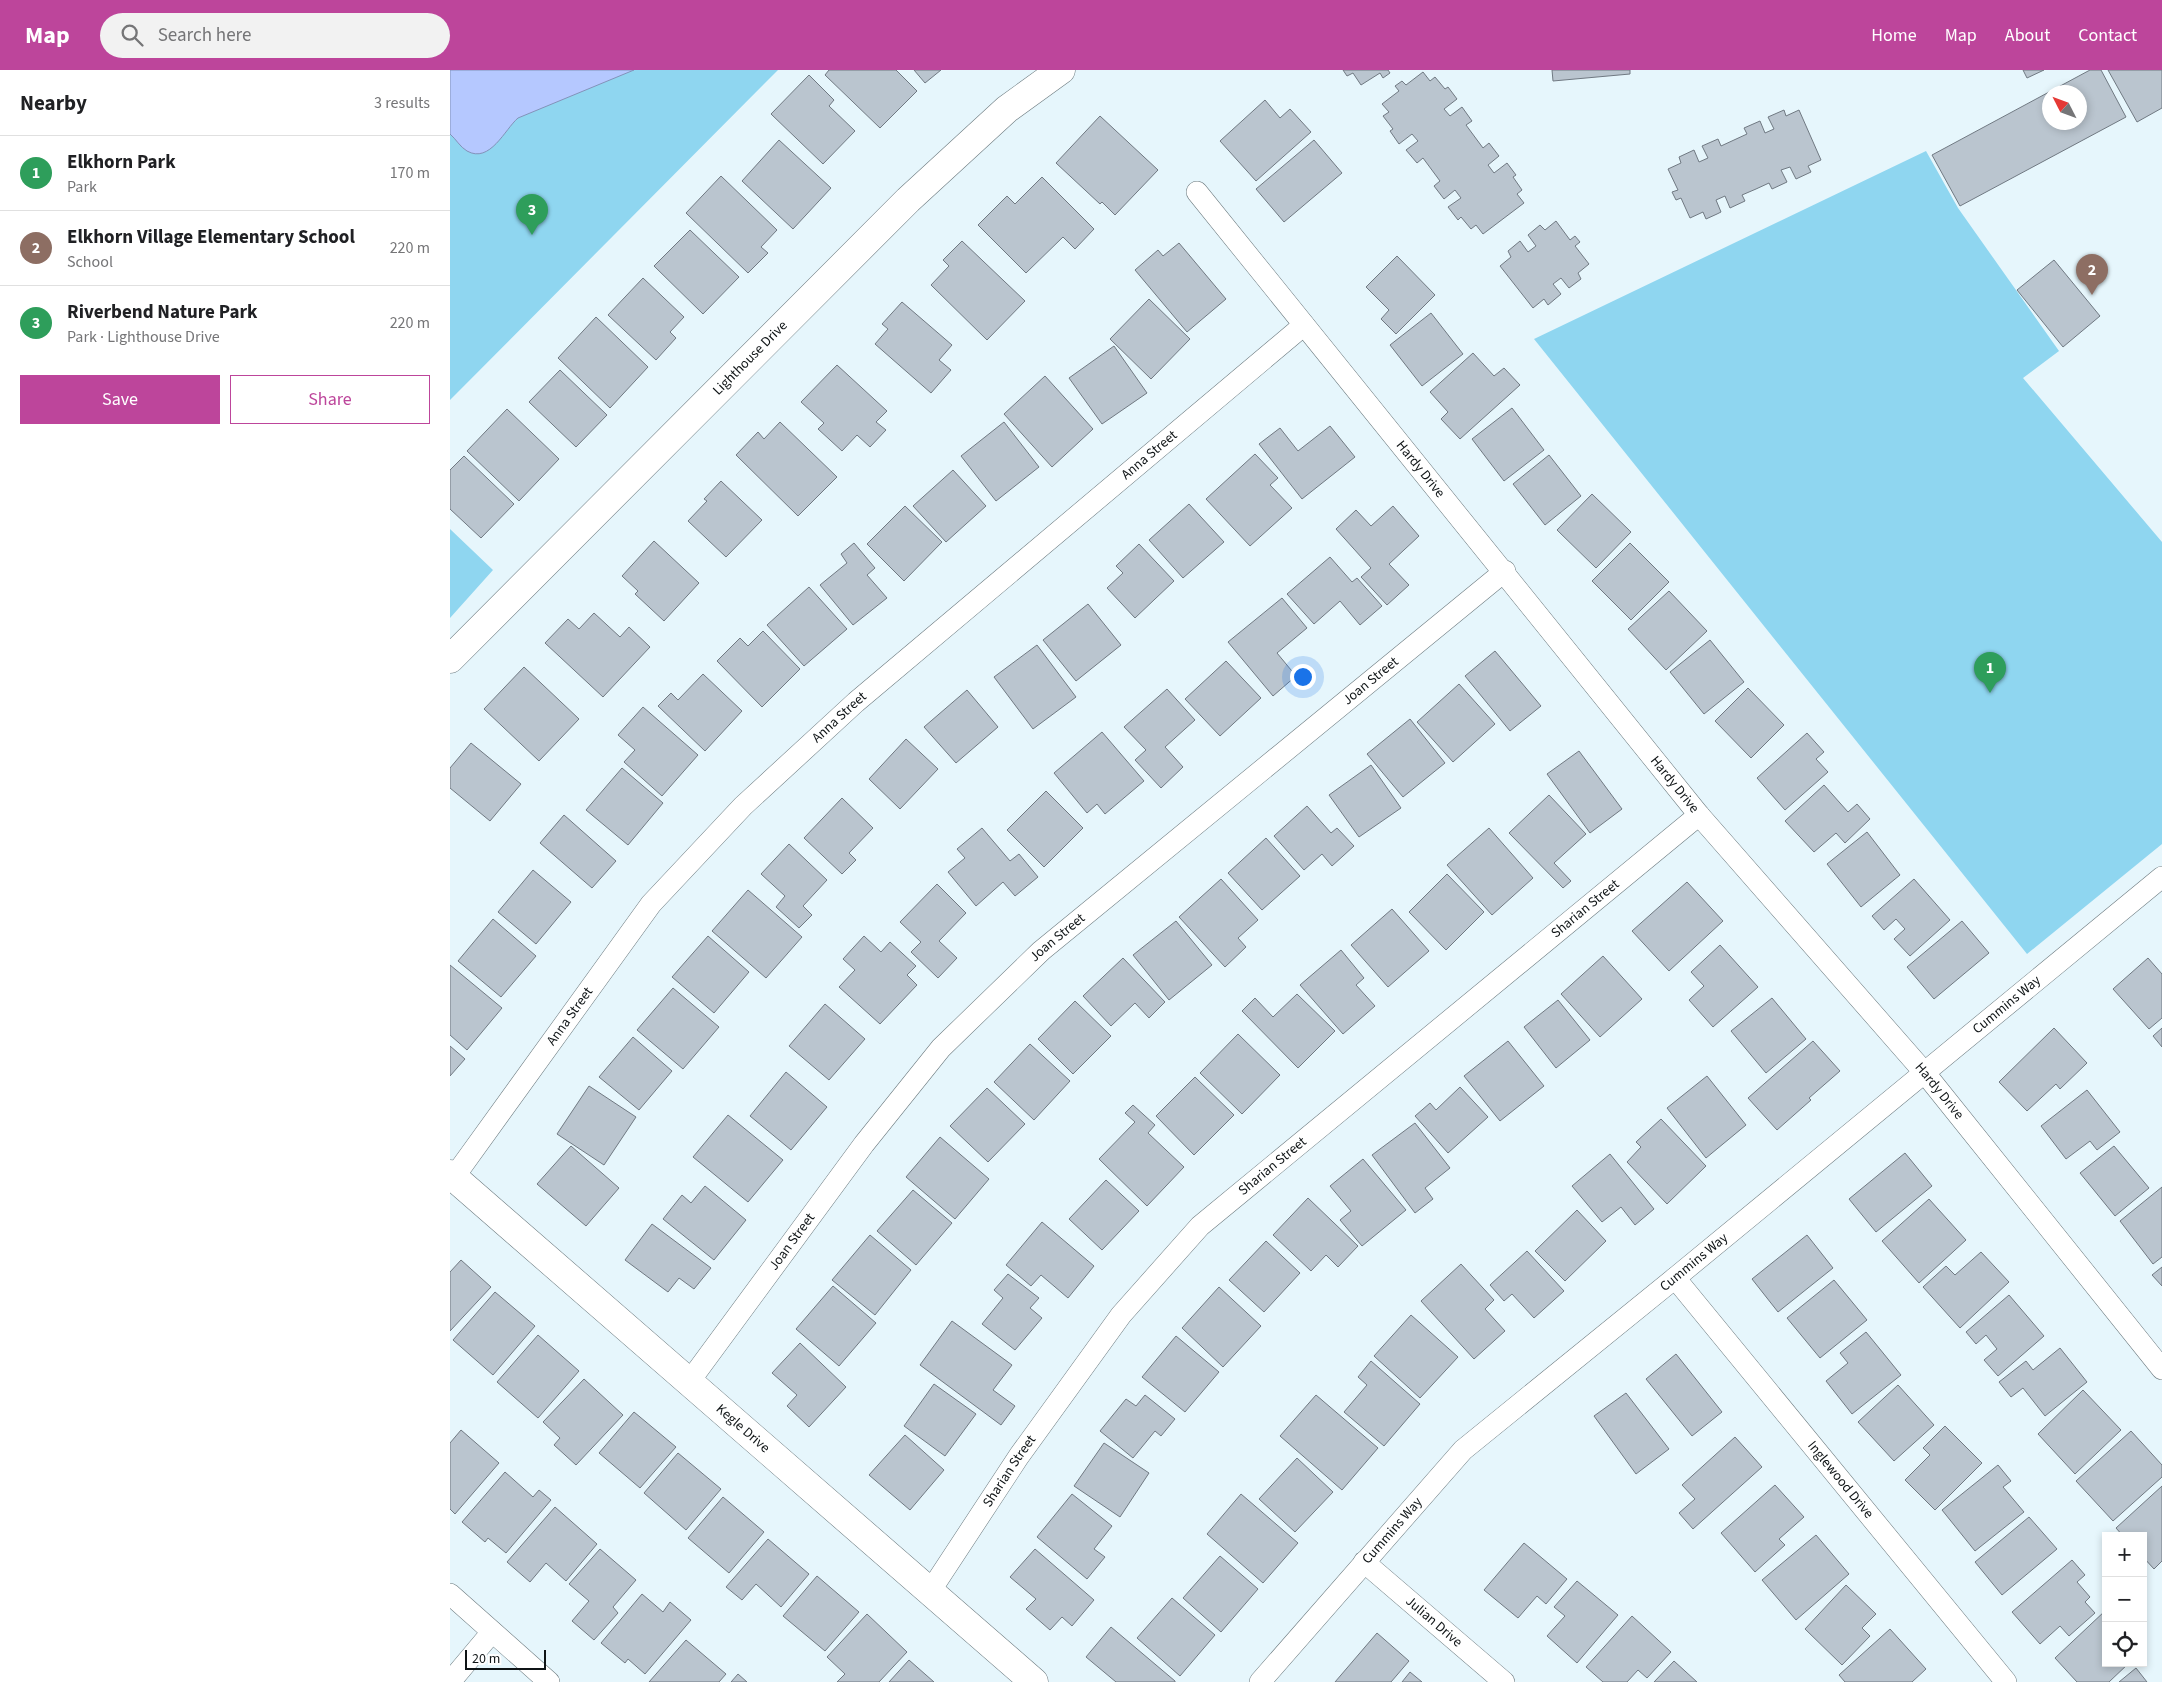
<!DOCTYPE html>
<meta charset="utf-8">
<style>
body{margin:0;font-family:"Source Sans 3",sans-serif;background:#f2f2f2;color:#202124}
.controls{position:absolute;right:15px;bottom:15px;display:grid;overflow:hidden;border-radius:0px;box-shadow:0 2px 8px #0003}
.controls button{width:45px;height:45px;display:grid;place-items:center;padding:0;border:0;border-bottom:1px solid #e0e0e0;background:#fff;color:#202124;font:25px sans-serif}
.compass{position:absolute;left:1592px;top:15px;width:45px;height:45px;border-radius:50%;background:#fff;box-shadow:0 2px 8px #0003;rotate:312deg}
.scale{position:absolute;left:15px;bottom:12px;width:81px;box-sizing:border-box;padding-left:5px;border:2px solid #0f1416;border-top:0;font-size:14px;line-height:18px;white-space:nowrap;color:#0f1416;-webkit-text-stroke:4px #fff;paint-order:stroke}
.you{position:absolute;left:852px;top:606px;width:18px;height:18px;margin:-12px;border:4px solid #fff;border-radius:50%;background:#1a73e8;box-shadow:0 0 0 8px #1a73e833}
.badge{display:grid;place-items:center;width:32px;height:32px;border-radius:50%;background:#bd459b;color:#fff;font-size:16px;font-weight:700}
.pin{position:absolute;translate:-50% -41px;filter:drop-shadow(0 1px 2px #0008)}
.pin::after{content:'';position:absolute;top:26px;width:18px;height:15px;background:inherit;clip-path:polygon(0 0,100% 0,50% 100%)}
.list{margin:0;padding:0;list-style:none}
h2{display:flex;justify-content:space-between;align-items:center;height:65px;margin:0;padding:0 20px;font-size:21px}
h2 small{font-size:16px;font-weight:400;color:#757577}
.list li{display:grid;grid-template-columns:32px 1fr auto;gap:15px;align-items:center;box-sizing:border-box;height:75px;padding:0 20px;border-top:1px solid #e0e0e0}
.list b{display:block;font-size:19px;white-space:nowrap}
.list p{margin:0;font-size:16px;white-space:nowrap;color:#757577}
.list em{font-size:16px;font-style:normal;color:#757577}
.actions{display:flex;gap:10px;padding:15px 20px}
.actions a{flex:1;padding:11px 0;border:1px solid #bd459b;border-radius:0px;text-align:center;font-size:18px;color:#bd459b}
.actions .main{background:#bd459b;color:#fff}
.icon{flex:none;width:28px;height:28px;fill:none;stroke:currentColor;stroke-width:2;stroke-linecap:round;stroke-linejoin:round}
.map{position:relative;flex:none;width:1712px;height:1612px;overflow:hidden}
header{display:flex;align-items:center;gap:30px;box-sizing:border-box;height:70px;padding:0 25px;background:#bd459b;color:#fff}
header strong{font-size:24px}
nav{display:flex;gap:28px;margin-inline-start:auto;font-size:18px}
.search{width:350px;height:45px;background:#f2f2f2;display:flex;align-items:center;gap:12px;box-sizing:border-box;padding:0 18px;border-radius:28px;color:#757577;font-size:19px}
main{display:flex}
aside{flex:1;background:#fff}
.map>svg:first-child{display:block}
.park{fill:#8fd6f0}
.water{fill:#b5c8ff;stroke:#8392b9}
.building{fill:#bac5cf;stroke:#707982;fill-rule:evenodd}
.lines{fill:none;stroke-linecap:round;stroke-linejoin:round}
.street-casing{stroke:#6c7a7f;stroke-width:22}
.secondary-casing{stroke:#6c7a7f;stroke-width:29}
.street{stroke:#fff;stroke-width:21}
.secondary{stroke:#fff;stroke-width:28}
.labels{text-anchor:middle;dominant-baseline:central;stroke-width:4;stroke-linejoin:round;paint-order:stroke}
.street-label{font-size:14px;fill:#0f1416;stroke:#fff}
</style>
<header>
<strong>Map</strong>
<div class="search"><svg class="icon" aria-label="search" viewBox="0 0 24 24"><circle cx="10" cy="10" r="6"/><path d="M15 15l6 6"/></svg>Search here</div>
<nav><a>Home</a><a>Map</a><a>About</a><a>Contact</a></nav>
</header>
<main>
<aside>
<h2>Nearby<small>3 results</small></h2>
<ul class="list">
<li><span class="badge" style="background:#2e9e5b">1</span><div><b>Elkhorn Park</b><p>Park</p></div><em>170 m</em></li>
<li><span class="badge" style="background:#8d6e63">2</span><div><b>Elkhorn Village Elementary School</b><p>School</p></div><em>220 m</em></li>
<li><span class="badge" style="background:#2e9e5b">3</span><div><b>Riverbend Nature Park</b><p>Park · Lighthouse Drive</p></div><em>220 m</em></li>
</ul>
<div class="actions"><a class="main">Save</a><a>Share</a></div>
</aside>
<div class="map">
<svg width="1712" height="1612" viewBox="0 0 1712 1612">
<rect width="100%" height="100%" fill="#e6f6fc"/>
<!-- park -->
<path class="park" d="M0 0H328L0 330Z
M1476 81 1508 138 1609 281 1573 308 1712 472V774L1577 884 1084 269Z
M0 459 43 500 0 548Z"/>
<!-- water -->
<path class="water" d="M0 0H184L68 48C55 59 40 94 17 81 10 77 6 69 0 64Z"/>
<!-- building -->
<path class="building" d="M379 0H446L467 21 430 58 375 5Z
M464 0H491L475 13Z
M893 0H938L940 3 933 8 930 3 911 15 903 3 897 6Z
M1102 0H1180V4L1103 11Z
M1573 0H1594L1577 8Z
M1640 0H1651L1676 47 1510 136 1482 85ZM1600 22H1630V52H1600Z
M1658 0H1712V38L1687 52Z
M973 2 980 11 985 7 995 19 998 17 1007 29 994 39 1000 46 1012 37 1022 51 1016 55 1033 78 1039 73 1049 86 1038 95 1044 103 1057 93 1066 105 1063 107 1072 120 1067 124 1074 133 1033 164 1026 155 1021 159 1011 147 1008 150 998 137 1011 128 1005 120 994 129 984 116 990 111 973 88 967 93 956 80 968 71 962 64 949 74 940 61 943 59 933 46 939 42 932 34 949 21 945 16 952 11 956 15Z
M359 5 384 30 379 36 405 61 373 94 321 44Z
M815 30 830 48 840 39 861 62 806 111 770 71Z
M1334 40 1336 46 1349 40 1371 90 1358 96 1361 102 1346 109 1340 97 1331 100 1337 112 1322 119 1319 113 1306 119 1292 125 1295 131 1280 138 1275 126 1266 130 1271 142 1267 144 1256 149 1253 142 1240 148 1231 128 1226 130 1222 122 1228 120 1218 99 1231 93 1229 87 1244 80 1249 92 1258 88 1252 76 1268 69 1271 76 1297 64 1294 58 1310 51 1315 63 1324 59 1318 47Z
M650 46 708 100 665 145 652 132 650 134 606 93Z
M329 70 381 118 343 159 292 111Z
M864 70 892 103 834 152 806 119Z
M271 106 327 160 311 177 318 183 298 203 236 143Z
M592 107 644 159 625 179 613 167 576 203 528 155 557 126 565 134Z
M1106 151 1120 170 1125 166 1130 172 1125 176 1139 194 1128 203 1131 209 1119 218 1111 208 1103 214 1111 224 1098 235 1094 229 1083 238 1050 196 1061 187 1058 181 1070 171 1078 182 1086 176 1078 165 1090 155 1095 160Z
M240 160 289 207 253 244 204 196Z
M512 171 575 231 537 270 481 215 499 196 493 190Z
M729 173 776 229 737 262 685 200 708 180 713 186Z
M947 186 985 225 946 264 931 249 939 240 916 217Z
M1604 190 1650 246 1613 277 1567 220Z
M193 208 234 247 220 262 226 268 206 290 158 245Z
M699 229 740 269 701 309 660 269Z
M452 232 502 275 489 290 501 300 481 323 425 274 438 259 432 254Z
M981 243 1013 284 972 316 940 275Z
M146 247 198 297 160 338 108 288Z
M664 276 697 323 652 354 619 308Z
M1023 283 1044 306 1054 298 1070 315 1010 369 991 349 998 342 980 322Z
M387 295 437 341 426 352 436 360 420 377 407 365 392 381 368 359 374 353 351 332Z
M110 300 157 345 126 377 79 332Z
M595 306 643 359 602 397 554 344Z
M1062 338 1094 380 1054 411 1022 369Z
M57 339 109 389 69 431 17 381Z
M330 352 387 407 348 446 286 385 308 362 314 369Z
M554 352 589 397 546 431 511 386Z
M880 356 905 387 852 429 809 374 830 358 848 381Z
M805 384 828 408 820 415 842 438 800 476 756 429Z
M1099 385 1131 426 1095 455 1063 414Z
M14 386 64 434 31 468 0 439V400Z
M503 400 536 436 496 472 463 436Z
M271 411 312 450 276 487 238 451 257 431 254 429Z
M1142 424 1181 462 1146 498 1107 460Z
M739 434 774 472 733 508 699 470Z
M455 436 492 472 454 511 417 474Z
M943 436 969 466 939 494 959 515 937 535 911 507 921 498 886 459 906 440 921 456Z
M204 471 249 513 214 551 185 524 188 521 172 506Z
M404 473 425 498 417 505 437 528 403 555 370 515 397 493 391 484Z
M1180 473 1219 512 1181 550 1142 511Z
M689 474 724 511 685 548 657 518 673 503 666 496Z
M880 487 902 512 907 508 932 536 910 555 890 531 864 554 837 524Z
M359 517 397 559 354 596 317 555Z
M1219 521 1257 561 1216 600 1178 559Z
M832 528 857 558 827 583 846 606 823 626 778 572Z
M638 534 671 575 626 611 593 570Z
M144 543 170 567 179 557 200 577 153 627 95 573 118 549 129 559Z
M313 561 350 599 312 637 267 591 290 568 298 576Z
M1260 570 1294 612 1254 644 1220 602Z
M587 575 626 627 583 659 544 607Z
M1045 581 1091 636 1060 661 1015 606Z
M776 591 811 628 770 666 735 629Z
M74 597 129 649 89 691 34 639Z
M253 604 292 641 255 681 208 636 221 623 228 630Z
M1009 614 1045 654 1003 692 967 652Z
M1298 618 1334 655 1301 688 1265 651Z
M717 619 745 650 715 677 733 697 711 718 685 690 696 680 674 657Z
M517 620 548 657 506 693 474 657Z
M193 637 248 685 212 726 174 692 185 680 168 665Z
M960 649 995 693 953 727 917 684Z
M652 662 694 711 655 744 647 734 637 743 604 703Z
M1357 663 1374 682 1366 689 1378 702 1335 740 1307 708Z
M456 669 488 699 450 739 419 709Z
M21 673 71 714 40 751 0 718V698Z
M1129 681 1172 739 1140 763 1097 704Z
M921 695 951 738 909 767 879 725Z
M172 698 213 733 178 775 136 740Z
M1374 715 1398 742 1407 734 1420 749 1395 773 1386 763 1364 782 1335 751Z
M596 721 633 758 594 797 557 760Z
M1099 725 1136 764 1104 793 1121 811 1113 818 1059 763Z
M392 728 423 758 399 783 406 790 392 804 354 768Z
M857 736 881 763 887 758 904 776 882 796 872 784 854 800 824 766Z
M114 745 166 791 142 818 90 773Z
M532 758 560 791 569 784 588 807 565 826 553 812 526 836 498 802 515 788 507 779Z
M1039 758 1083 808 1042 845 997 795Z
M1417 762 1450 805 1411 837 1377 794Z
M816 768 850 806 812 840 778 803Z
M339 774 377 810 353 836 362 845 349 858 326 837 335 826 311 804Z
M83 800 121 832 86 874 48 842Z
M997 804 1034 842 996 880 959 842Z
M771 809 808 850 788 868 796 877 775 897 729 847Z
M1464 809 1500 850 1460 886 1444 869 1455 859 1446 849 1434 860 1422 846Z
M1237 812 1273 851 1219 901 1182 861Z
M487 814 516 843 489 871 507 888 488 908 461 882 471 872 450 852Z
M298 820 352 867 316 908 262 861Z
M942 839 979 881 938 917 901 875Z
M43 849 86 886 51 927 8 891Z
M726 851 762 895 719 930 683 885Z
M1512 851 1539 883 1484 929 1457 897Z
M258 866 299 902 264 943 222 907Z
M414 866 431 882 440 872 466 896 457 905 467 915 430 954 389 917 405 900 393 889Z
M1270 875 1308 917 1263 957 1239 930 1254 916 1241 902Z
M891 880 914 908 906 915 925 936 893 964 850 915Z
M1153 886 1192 929 1150 967 1111 924Z
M673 888 715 932 699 948 685 933 661 956 633 926Z
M1698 888 1712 904V948L1699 959 1663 919Z
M0 895 52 938 17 980 0 965Z
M223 918 269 957 233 999 187 960Z
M847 924 885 961 848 998 792 941 805 928 823 947Z
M1322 928 1356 969 1316 1003 1281 961Z
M1108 930 1140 970 1106 998 1074 957Z
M625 931 661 966 623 1004 588 969Z
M375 934 415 969 379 1010 339 976Z
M1604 958 1637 993 1610 1019 1606 1014 1577 1041 1549 1012Z
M1712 958V977L1703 966Z
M788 964 830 1005 792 1044 750 1003Z
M183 967 222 1001 189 1040 149 1007Z
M1058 971 1094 1016 1050 1051 1014 1006Z
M1363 971 1390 1001 1359 1028 1361 1030 1327 1060 1298 1028Z
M580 974 620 1011 584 1050 544 1012Z
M0 976 15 989 0 1006Z
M336 1002 377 1037 341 1080 300 1046Z
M1257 1006 1296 1055 1256 1088 1217 1038Z
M745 1007 784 1045 744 1085 706 1046Z
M139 1016 186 1047 154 1095 107 1064Z
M1010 1017 1038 1047 998 1083 965 1046 980 1033 986 1040Z
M537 1018 575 1054 538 1092 500 1056Z
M1637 1020 1670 1062 1647 1080 1640 1071 1616 1089 1591 1056Z
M683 1035 705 1055 698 1063 734 1097 697 1136 649 1089 685 1052 675 1043Z
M278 1045 333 1090 298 1132 243 1087Z
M1211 1049 1256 1096 1217 1134 1177 1092 1191 1077 1186 1072Z
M965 1053 1000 1098 975 1118 983 1129 965 1143 922 1085Z
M490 1067 539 1109 505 1149 456 1107Z
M121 1076 169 1118 136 1156 87 1114Z
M1664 1076 1699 1118 1665 1146 1630 1103Z
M1455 1083 1482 1116 1426 1162 1399 1129Z
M1160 1084 1204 1139 1185 1155 1171 1137 1152 1152 1122 1116Z
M913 1089 956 1140 912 1176 890 1150 901 1141 880 1116Z
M656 1110 689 1141 652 1180 619 1149Z
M255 1116 296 1150 264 1190 213 1149 232 1125 241 1133Z
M1712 1117V1187L1703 1194 1670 1151Z
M463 1120 502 1153 466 1195 427 1161Z
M858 1128 908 1176 888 1197 876 1185 861 1201 823 1165Z
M1479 1129 1516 1170 1469 1213 1432 1171Z
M1127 1140 1156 1171 1115 1211 1085 1181Z
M592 1152 644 1196 618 1228 591 1205 581 1216 556 1195Z
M202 1154 261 1198 244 1219 229 1208 218 1222 175 1190Z
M420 1165 461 1200 425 1245 382 1210Z
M1357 1165 1383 1198 1328 1242 1302 1209Z
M816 1171 850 1203 814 1242 779 1210Z
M1077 1181 1114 1221 1084 1248 1062 1224 1054 1231 1040 1215Z
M1531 1182 1559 1212 1510 1258 1473 1217 1496 1196 1505 1205Z
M11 1190 41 1217 0 1261V1202Z
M1011 1194 1044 1230 1035 1239 1055 1261 1024 1289 971 1231Z
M1712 1197V1216L1702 1205Z
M558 1204 589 1228 580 1238 592 1248 565 1280 532 1254 553 1228 544 1220Z
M1384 1210 1417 1250 1370 1288 1337 1248Z
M383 1216 426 1253 389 1296 346 1259Z
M769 1217 811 1256 773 1297 732 1258Z
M45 1222 85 1256 43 1305 3 1270Z
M1559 1225 1594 1266 1548 1306 1534 1290 1547 1279 1536 1265 1526 1274 1516 1262Z
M961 1245 1008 1287 970 1328 924 1286Z
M502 1251 562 1295 543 1320 565 1336 551 1355 470 1295Z
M1416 1262 1451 1305 1402 1344 1376 1311 1398 1293 1390 1283Z
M88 1265 129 1301 88 1348 47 1312Z
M726 1266 769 1302 735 1342 692 1307Z
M350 1273 396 1317 359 1357 337 1336 347 1325 322 1303Z
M1610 1278 1637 1312 1595 1346 1573 1318 1561 1327 1549 1312 1576 1291 1583 1300Z
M1226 1284 1272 1342 1242 1366 1196 1309Z
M921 1291 970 1334 934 1376 894 1342 917 1315 908 1307Z
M134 1309 173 1345 126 1395 104 1375 110 1368 93 1352Z
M484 1314 526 1344 495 1386 454 1356Z
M1448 1315 1484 1355 1444 1391 1408 1352Z
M1633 1320 1671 1360 1625 1404 1588 1364Z
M1176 1323 1219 1379 1186 1404 1144 1346Z
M695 1325 725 1349 711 1366 705 1361 683 1388 650 1361 676 1329 686 1336Z
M866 1325 928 1378 892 1420 830 1366Z
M184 1342 226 1377 190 1418 149 1383Z
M1495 1356 1532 1393 1485 1440 1455 1410 1480 1385 1473 1378Z
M11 1360 49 1393 5 1444 0 1439V1373Z
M1681 1361 1712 1395V1407L1663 1451 1626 1411Z
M455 1365 494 1400 460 1440 419 1405Z
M1285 1367 1312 1397 1243 1459 1229 1443 1245 1429 1232 1415Z
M654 1373 699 1403 670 1447 624 1416Z
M228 1383 271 1419 236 1460 194 1423Z
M847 1388 883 1422 845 1462 809 1429Z
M1548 1395 1561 1411 1553 1417 1574 1442 1525 1481 1492 1440Z
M55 1402 83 1427 89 1420 101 1430 56 1483 38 1468 35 1472 12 1452Z
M1325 1415 1354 1447 1329 1469 1335 1475 1305 1502 1271 1463Z
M1712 1416V1491L1704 1499 1693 1487V1466H1673L1666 1458Z
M622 1424 662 1456 644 1479 655 1487 637 1509 587 1467Z
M791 1424 848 1473 813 1513 757 1464Z
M273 1427 314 1462 279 1503 238 1468Z
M105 1437 147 1474 116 1511 96 1493 80 1512 57 1492Z
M1579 1447 1607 1479 1552 1525 1525 1492Z
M1366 1465 1399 1504 1346 1550 1312 1510Z
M318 1469 359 1504 331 1537 306 1514 292 1530 276 1517Z
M1074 1473 1117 1509 1096 1534 1087 1526 1068 1548 1034 1520Z
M150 1479 186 1510 163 1537 168 1543 144 1570 122 1551 139 1531 119 1514Z
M585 1479 644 1530 622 1556 612 1547 600 1560 576 1539 586 1529 560 1507Z
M770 1486 808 1519 771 1562 733 1528Z
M1622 1490 1635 1505 1627 1512 1640 1527 1635 1532 1645 1543 1619 1566 1610 1556 1590 1574 1562 1542Z
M367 1506 409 1542 375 1581 333 1546Z
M1127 1511 1168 1545 1127 1593 1097 1566 1115 1546 1104 1537Z
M1396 1515 1426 1544 1412 1558 1420 1566 1392 1595 1355 1559Z
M192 1524 213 1542 220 1532 241 1550 195 1604 178 1589 175 1593 151 1573Z
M722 1528 765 1565 730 1606 687 1568Z
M1656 1540V1593H1679L1659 1612H1627L1605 1588Z
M417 1544 457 1582 429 1612H387L395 1604 377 1587Z
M1182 1546 1221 1582 1197 1608 1188 1600 1177 1612H1153L1136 1597Z
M661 1557 725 1611V1612H666L636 1587Z
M1440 1559 1476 1599 1462 1612H1395L1389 1605Z
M927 1563 959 1591 941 1612H885Z
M236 1570 276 1604 269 1612H199Z
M459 1590 484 1612H439Z
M1224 1591 1247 1612H1204Z
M1686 1598 1697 1612H1669Z
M960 1602 972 1612H952Z
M288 1604 297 1612H281Z"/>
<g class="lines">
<!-- street casing -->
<g class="street-casing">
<g id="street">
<path id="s1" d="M747 122 1249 745 1474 1002 1712 1299"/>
<path id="s2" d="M4 1107 201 834 293 736 406 632 854 255"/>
<path id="s3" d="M1225 1208 1556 1612"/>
<path id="s4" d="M239 1312 414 1074 491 978 591 881 1055 501"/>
<path id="s5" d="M914 1492 1054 1612"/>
<path id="s6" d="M479 1523 569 1386 671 1245 750 1156 1249 745"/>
<path d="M0 1524 99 1612"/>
<path d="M0 1612 42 1562"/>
<path id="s7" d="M810 1612 1013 1380 1225 1208 1712 807"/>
</g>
</g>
<!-- secondary casing -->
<g class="secondary-casing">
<g id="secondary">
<path id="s8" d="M0 589 458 130 557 39 611 0"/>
<path id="s9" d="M0 1104 584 1612"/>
</g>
</g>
<!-- street -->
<use href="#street" class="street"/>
<!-- secondary -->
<use href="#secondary" class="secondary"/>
</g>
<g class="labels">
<!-- street labels -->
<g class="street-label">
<text stroke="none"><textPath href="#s8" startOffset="425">Lighthouse Drive</textPath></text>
<text stroke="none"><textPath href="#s2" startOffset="1008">Anna Street</textPath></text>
<text stroke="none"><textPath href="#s1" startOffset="356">Hardy Drive</textPath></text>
<text stroke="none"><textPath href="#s4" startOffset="984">Joan Street</textPath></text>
<text stroke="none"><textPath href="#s2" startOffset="602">Anna Street</textPath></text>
<text stroke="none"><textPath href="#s1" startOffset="761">Hardy Drive</textPath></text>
<text stroke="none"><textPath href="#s6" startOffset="956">Sharian Street</textPath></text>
<text stroke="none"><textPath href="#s4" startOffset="579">Joan Street</textPath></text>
<text stroke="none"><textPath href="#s7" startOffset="1011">Cummins Way</textPath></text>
<text stroke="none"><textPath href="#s2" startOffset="198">Anna Street</textPath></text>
<text stroke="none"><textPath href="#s1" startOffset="1166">Hardy Drive</textPath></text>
<text stroke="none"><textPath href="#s6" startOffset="551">Sharian Street</textPath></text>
<text stroke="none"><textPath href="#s4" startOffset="174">Joan Street</textPath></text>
<text stroke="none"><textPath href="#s7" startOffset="606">Cummins Way</textPath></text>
<text stroke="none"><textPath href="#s9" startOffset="388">Kegle Drive</textPath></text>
<text stroke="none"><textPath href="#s6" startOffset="146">Sharian Street</textPath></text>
<text stroke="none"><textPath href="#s3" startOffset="261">Inglewood Drive</textPath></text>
<text stroke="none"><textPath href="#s7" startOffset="201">Cummins Way</textPath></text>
<text stroke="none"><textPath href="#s5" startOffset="92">Julian Drive</textPath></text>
</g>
</g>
</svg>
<div class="controls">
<button>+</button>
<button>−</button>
<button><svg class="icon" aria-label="locate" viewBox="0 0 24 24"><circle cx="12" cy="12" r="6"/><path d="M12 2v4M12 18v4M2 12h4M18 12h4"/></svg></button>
</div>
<svg class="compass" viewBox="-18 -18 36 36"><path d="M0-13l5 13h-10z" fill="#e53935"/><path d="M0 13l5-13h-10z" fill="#757577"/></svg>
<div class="scale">20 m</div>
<div class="you"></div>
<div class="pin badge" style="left:1540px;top:623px;background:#2e9e5b">1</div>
<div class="pin badge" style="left:1642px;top:225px;background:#8d6e63">2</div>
<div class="pin badge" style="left:82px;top:165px;background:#2e9e5b">3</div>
</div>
</main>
